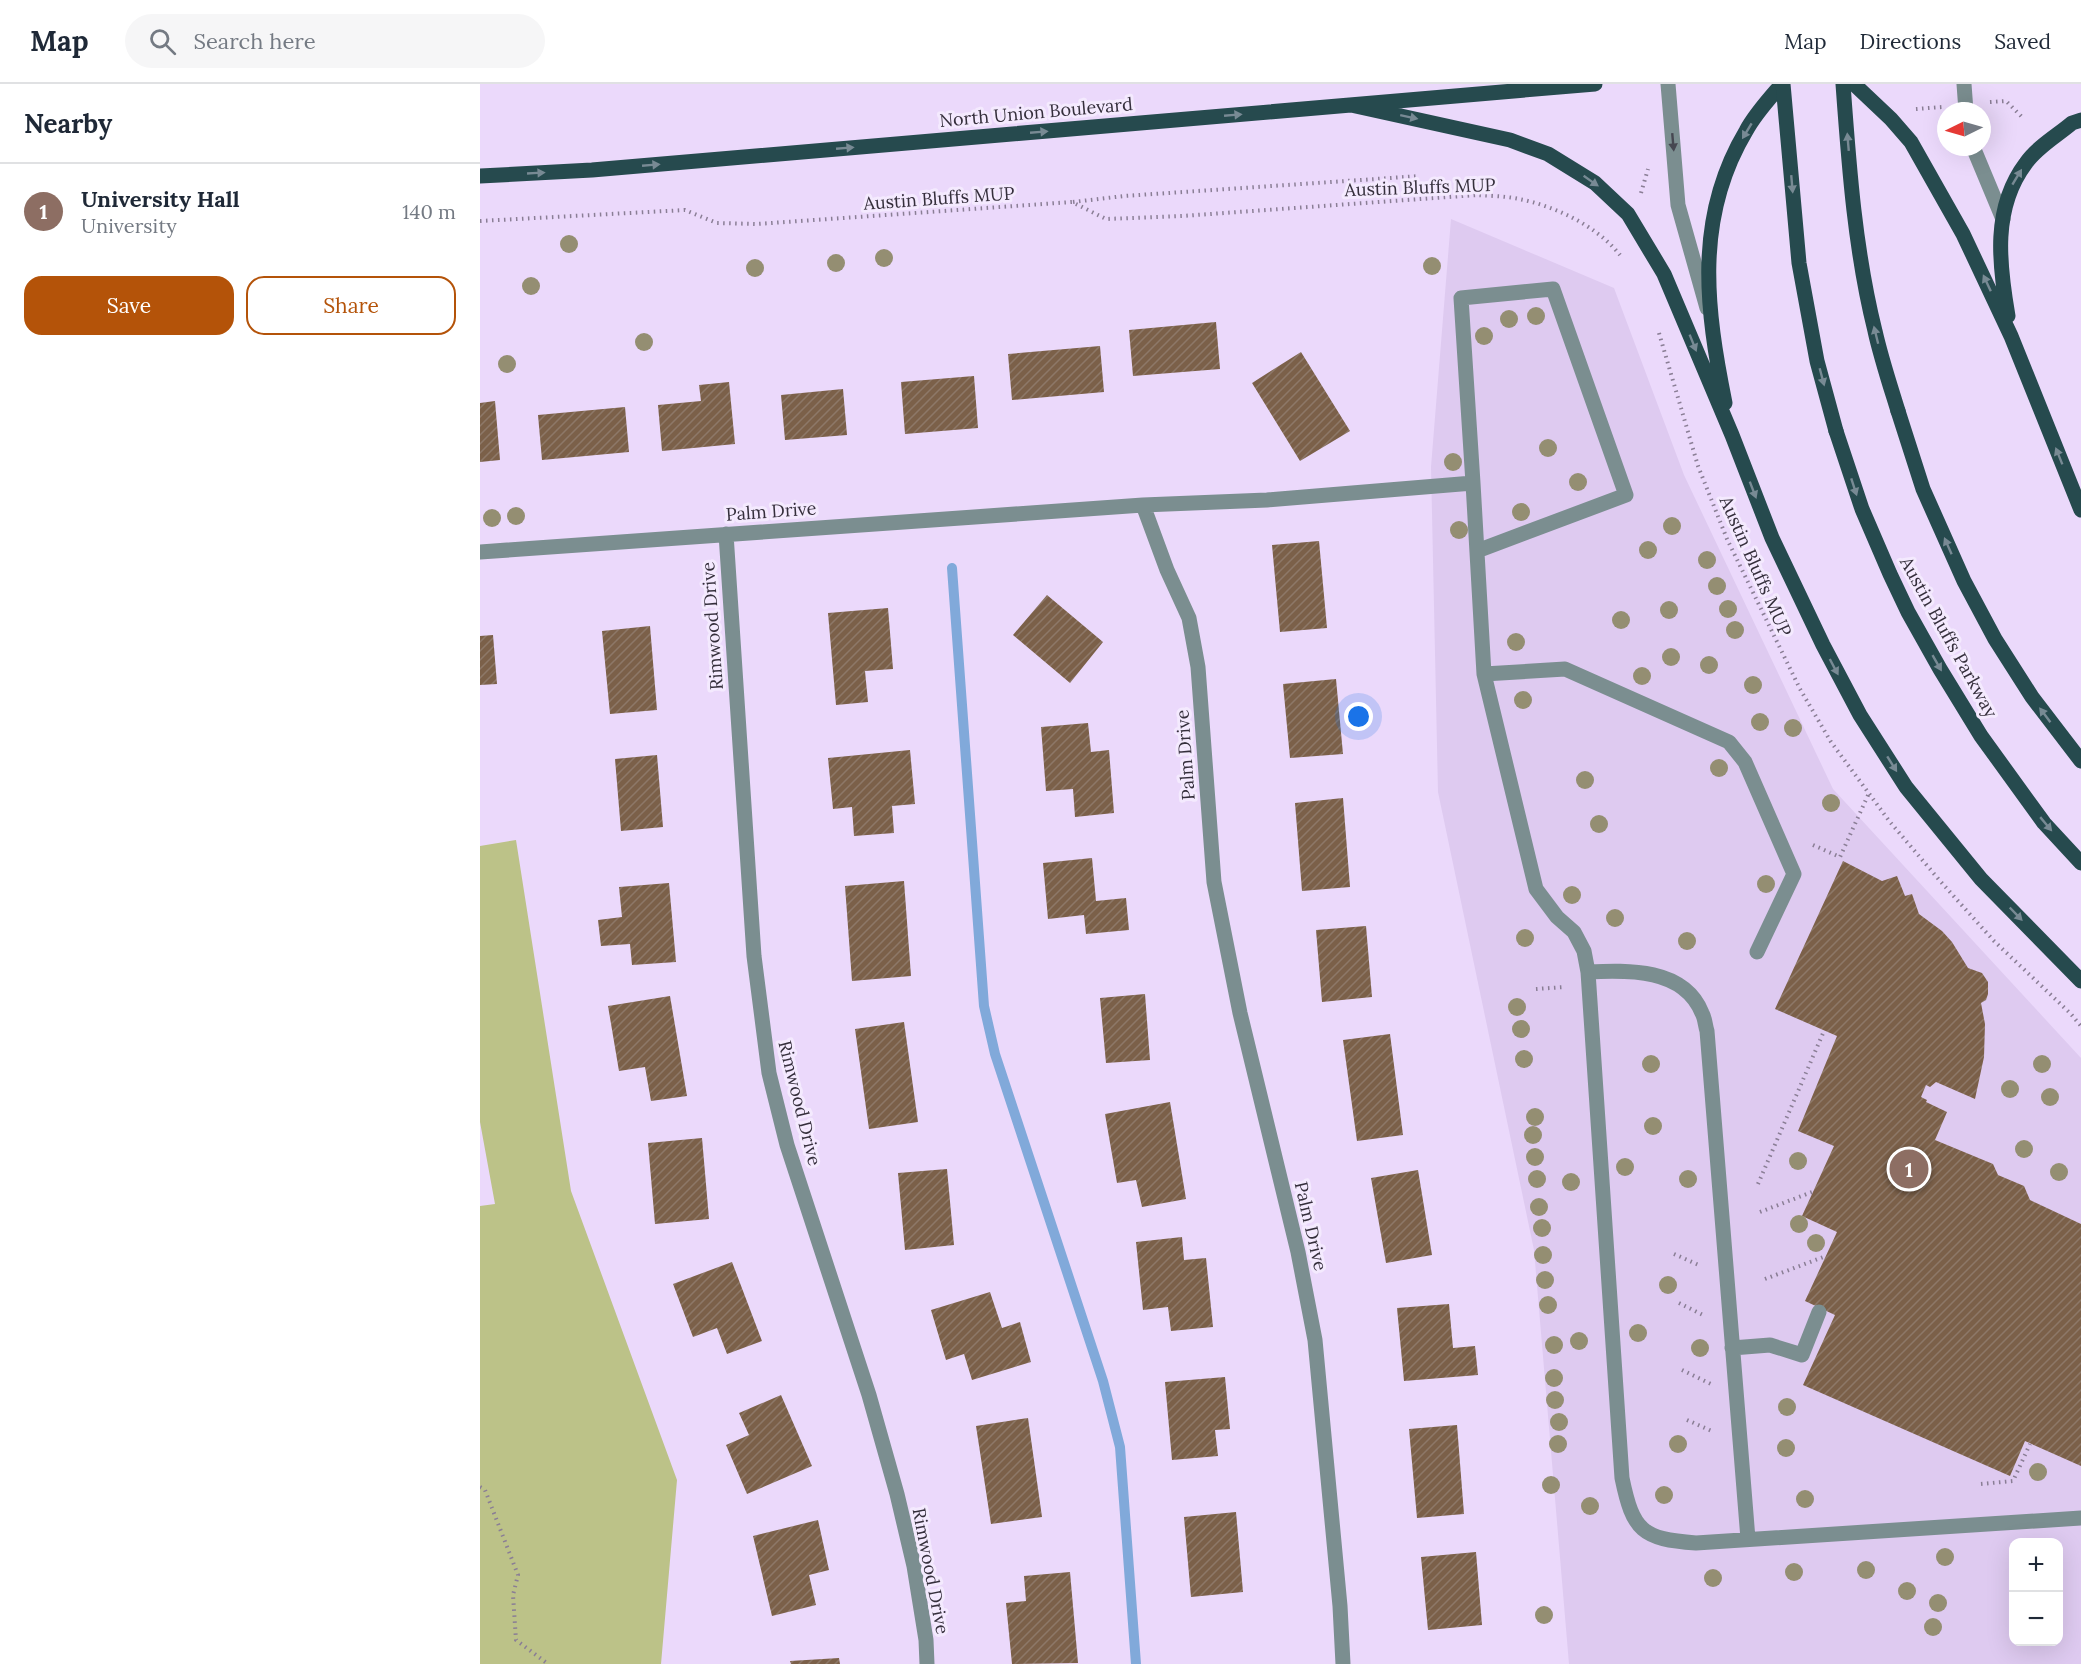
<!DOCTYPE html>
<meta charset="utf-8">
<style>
body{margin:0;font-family:Lora,serif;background:#f6f6f7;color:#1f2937}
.controls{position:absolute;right:18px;bottom:18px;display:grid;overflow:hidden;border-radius:12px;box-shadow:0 6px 24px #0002}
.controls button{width:54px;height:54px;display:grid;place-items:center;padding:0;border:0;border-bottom:2px solid #e0e1e3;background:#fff;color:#1f2937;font:30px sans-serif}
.compass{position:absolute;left:1457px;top:18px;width:54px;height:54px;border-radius:50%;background:#fff;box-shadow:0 6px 24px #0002;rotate:265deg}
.you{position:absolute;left:879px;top:633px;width:21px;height:21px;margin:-15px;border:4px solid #fff;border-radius:50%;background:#1a73e8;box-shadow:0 0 0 9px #1a73e833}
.badge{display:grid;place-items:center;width:39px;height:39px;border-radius:50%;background:#b45309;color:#fff;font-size:20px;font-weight:700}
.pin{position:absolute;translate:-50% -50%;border:3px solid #fff;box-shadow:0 2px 6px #0006}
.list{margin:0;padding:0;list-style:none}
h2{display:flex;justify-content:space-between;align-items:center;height:78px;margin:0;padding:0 24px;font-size:26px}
h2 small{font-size:20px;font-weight:400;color:#747a83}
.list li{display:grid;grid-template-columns:39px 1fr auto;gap:18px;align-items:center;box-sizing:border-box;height:96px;padding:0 24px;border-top:2px solid #e0e1e3}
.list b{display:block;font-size:22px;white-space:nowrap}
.list p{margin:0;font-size:20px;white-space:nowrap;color:#747a83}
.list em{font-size:20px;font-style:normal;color:#747a83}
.actions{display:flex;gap:12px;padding:18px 24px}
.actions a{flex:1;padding:14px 0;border:2px solid #b45309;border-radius:18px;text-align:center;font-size:21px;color:#b45309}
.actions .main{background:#b45309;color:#fff}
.icon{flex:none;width:33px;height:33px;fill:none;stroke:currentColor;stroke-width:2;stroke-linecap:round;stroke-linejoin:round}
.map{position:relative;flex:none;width:1601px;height:1580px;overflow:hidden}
header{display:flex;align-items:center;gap:36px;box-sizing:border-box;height:84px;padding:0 30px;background:#fff;border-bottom:2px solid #e0e1e3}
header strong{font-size:28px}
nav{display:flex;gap:33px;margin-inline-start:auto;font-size:21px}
.search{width:420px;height:54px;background:#f6f6f7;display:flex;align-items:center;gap:15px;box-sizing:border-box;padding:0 21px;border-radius:33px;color:#747a83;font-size:22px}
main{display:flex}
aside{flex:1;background:#fff}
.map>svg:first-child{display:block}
.built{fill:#decaf0;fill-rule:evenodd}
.green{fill:#bcc288}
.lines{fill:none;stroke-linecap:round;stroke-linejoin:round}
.stream{stroke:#81a9da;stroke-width:10}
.building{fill:url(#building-hatch)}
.path{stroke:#8a7e95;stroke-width:4;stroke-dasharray:1.5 4.5;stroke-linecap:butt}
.minor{stroke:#7b8e90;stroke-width:15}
.major{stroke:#264a4e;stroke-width:15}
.major-bridge{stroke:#264a4e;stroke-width:15}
.tree{fill:#948e72}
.oneway{fill:#788a94}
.oneway2{fill:#464751}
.labels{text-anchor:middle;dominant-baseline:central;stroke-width:6;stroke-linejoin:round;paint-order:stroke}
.street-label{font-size:18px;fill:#352f3c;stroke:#f4eafe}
</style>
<header>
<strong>Map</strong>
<div class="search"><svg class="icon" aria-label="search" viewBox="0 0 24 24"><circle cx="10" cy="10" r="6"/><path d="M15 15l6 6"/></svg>Search here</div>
<nav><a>Map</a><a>Directions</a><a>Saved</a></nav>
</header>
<main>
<aside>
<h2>Nearby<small></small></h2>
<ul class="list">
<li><span class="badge" style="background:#8d6e63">1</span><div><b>University Hall</b><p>University</p></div><em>140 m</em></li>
</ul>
<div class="actions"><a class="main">Save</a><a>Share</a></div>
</aside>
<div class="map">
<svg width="1601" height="1580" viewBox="0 0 1601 1580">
<defs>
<pattern id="building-hatch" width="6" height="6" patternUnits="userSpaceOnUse" patternTransform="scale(1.5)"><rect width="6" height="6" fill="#7b6049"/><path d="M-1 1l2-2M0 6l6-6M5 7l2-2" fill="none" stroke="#8d7868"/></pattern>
</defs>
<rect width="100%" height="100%" fill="#ebd9fb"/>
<!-- built -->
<path class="built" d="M971 135 1134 204 1204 391 1353 705 1601 974V1580H1089L1054 1166 958 708 951 383ZM1534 1458H1578V1558H1534Z"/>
<!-- green -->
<path class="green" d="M36 756 91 1107 197 1396 181 1580H0V1122L15 1120 0 1038V762Z"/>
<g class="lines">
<!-- stream -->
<path class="stream" d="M472 484 504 922 515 970 623 1297 640 1363 656 1580"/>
</g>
<!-- building -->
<path class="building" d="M736 238 740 285 653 292 649 246Z
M620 262 624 308 532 316 528 270Z
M821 268 870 347 820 377 772 299Z
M494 292 498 344 425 350 421 298Z
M249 298 255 360 182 367 178 321 221 317 219 301Z
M363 305 367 351 305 356 301 311Z
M15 317 20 376 0 378V319Z
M145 323 149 368 62 376 58 331Z
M839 457 847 544 800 548 792 461Z
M567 511 623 558 590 599 533 551Z
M408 524 413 585 385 587 388 618 356 621 348 529Z
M170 542 177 626 130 630 122 547Z
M13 551 17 600 0 601V552Z
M856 595 863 670 810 674 803 600Z
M608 639 611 668 629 666 634 729 595 733 593 705 566 707 561 643Z
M430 666 435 720 412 722 414 749 374 752 372 723 353 725 348 674Z
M177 671 183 743 141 747 135 675Z
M863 714 870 803 822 807 815 719Z
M612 774 616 817 646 814 649 846 606 850 604 831 568 835 563 779Z
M1363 777 1402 797 1417 792 1425 812 1432 810 1439 830 1462 847 1472 858 1488 884 1502 889 1508 898V910L1506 916 1501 919 1505 940 1504 973 1495 1015 1456 998 1450 1003 1446 1001 1441 1013 1447 1016 1446 1018 1467 1028 1455 1056 1513 1080 1518 1091 1544 1102 1550 1116 1601 1140V1382L1545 1357 1530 1392 1323 1301 1355 1231 1325 1217 1357 1148 1322 1132 1354 1062 1318 1047 1357 952 1295 925Z
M424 797 431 892 372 897 365 802Z
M189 799 196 878 152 881 150 860 121 862 118 836 142 833 139 803Z
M886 842 892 913 842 918 836 846Z
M665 910 670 976 626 979 620 914Z
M190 912 207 1012 171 1017 165 983 139 987 128 922Z
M424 938 438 1038 389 1045 375 945Z
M910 950 923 1051 877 1057 863 956Z
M690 1018 706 1115 662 1123 656 1096 637 1099 625 1030Z
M222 1054 229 1135 175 1140 168 1059Z
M467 1085 474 1161 425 1166 418 1089Z
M938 1086 952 1171 906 1179 891 1094Z
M702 1153 704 1176 726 1174 733 1243 691 1247 688 1223 663 1226 656 1158Z
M252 1178 282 1257 247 1270 237 1244 213 1253 193 1200Z
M510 1208 522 1244 540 1238 551 1278 492 1296 484 1270 466 1276 451 1226Z
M969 1220 973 1264 995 1262 998 1291 924 1297 917 1224Z
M745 1293 750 1345 735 1346 738 1372 692 1376 685 1298Z
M301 1311 332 1382 267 1410 246 1361 269 1351 259 1329Z
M548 1334 562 1433 511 1440 496 1342Z
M977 1341 984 1430 937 1434 929 1345Z
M756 1428 763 1508 711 1513 704 1433Z
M338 1436 349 1486 329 1491 336 1521 292 1532 273 1452Z
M996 1468 1002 1541 948 1546 941 1473Z
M590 1488 598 1579 532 1580 526 1519 546 1517 544 1492Z
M359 1574 360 1580H311L310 1577Z"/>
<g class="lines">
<!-- path -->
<path class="path" d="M1510 18 1526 17 1544 35
M1436 25 1462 23
M1161 109 1168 85
M593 118 644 112 940 92
M0 137 205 126 237 139 277 140 592 118 626 135 702 132 997 111C1010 112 1025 112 1039 115 1075 122 1117 142 1140 171
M1179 249 1218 382 1247 455 1320 605 1351 658 1410 738 1461 798 1514 857 1590 929 1601 942
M1333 761 1360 773 1389 709
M1056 905 1085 903
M1278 1100 1344 947
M1280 1128 1332 1108
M1194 1170 1221 1182
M1285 1195 1346 1172
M1199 1219 1225 1232
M1202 1286 1231 1300
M1207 1336 1234 1348
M1501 1400 1533 1397 1550 1360
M0 1403 5 1406 38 1491 33 1511 36 1556 68 1580"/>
<!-- minor -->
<path class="minor" d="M1188 0 1198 121 1227 224
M1484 0 1486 27
M1493 63 1523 135
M993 399 981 214 1073 205 1146 411 997 467
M663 421 787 416 993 399 1004 590 1056 805 1077 833 1094 848 1104 867 1108 888 1142 1394C1153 1447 1162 1455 1216 1459L1601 1434
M246 450 274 872 289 989 307 1061 389 1311 417 1410 434 1482 446 1556 447 1580
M0 468 663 421 687 486 709 534 718 583 734 798 760 929 818 1168 835 1256 860 1522 863 1580
M1004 590 1085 585 1249 658 1265 678 1314 790 1277 868
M1108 888C1148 886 1204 884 1222 929 1225 934 1225 941 1227 947L1268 1455
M1252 1264 1290 1261 1322 1271 1339 1228"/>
<!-- major -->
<path class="major" d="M1374 0 1411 35 1431 58 1483 150 1531 252 1601 426
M871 21 1030 56 1068 70 1115 99 1148 130 1184 190 1252 351 1292 454 1343 561 1380 631 1426 703 1501 795 1601 897
M0 92 112 86 1115 0
M1528 232C1519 180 1512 124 1546 79 1557 63 1578 51 1592 39L1601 36
M1245 319C1226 225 1214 134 1266 47 1275 30 1289 15 1302 0
M1418 327 1443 405 1484 497 1515 555 1552 613 1601 677
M1356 347 1382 425 1410 490 1428 528 1460 585 1501 652 1564 739 1601 779"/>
<!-- major-bridge -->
<path class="major-bridge" d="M1303 0 1319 179 1337 277 1356 347
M1363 0C1369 83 1375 167 1395 247 1401 274 1410 301 1418 327"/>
</g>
<!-- trees -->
<g class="tree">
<circle cx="89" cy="160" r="9"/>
<circle cx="404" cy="174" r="9"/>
<circle cx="356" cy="179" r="9"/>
<circle cx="952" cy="182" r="9"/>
<circle cx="275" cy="184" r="9"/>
<circle cx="51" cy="202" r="9"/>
<circle cx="1056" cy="232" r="9"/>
<circle cx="1029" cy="235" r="9"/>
<circle cx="1004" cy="252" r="9"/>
<circle cx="164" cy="258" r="9"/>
<circle cx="27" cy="280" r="9"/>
<circle cx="1068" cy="364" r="9"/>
<circle cx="973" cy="378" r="9"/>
<circle cx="1098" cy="398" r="9"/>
<circle cx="1041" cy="428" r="9"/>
<circle cx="36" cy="432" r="9"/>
<circle cx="12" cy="434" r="9"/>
<circle cx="1192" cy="442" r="9"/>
<circle cx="979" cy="446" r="9"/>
<circle cx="1168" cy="466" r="9"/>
<circle cx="1227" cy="476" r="9"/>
<circle cx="1237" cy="502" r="9"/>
<circle cx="1248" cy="525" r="9"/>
<circle cx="1189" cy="526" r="9"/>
<circle cx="1141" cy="536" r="9"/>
<circle cx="1255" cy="546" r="9"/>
<circle cx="1036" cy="558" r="9"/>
<circle cx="1191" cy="573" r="9"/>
<circle cx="1229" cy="581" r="9"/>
<circle cx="1162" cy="592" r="9"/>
<circle cx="1273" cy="601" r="9"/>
<circle cx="1043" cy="616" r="9"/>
<circle cx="1280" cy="638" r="9"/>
<circle cx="1313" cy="644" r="9"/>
<circle cx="1239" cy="684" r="9"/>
<circle cx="1105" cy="696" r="9"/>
<circle cx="1351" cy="719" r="9"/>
<circle cx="1119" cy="740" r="9"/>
<circle cx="1286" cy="800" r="9"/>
<circle cx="1092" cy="811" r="9"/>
<circle cx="1135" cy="834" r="9"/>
<circle cx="1045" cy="854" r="9"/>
<circle cx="1207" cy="857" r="9"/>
<circle cx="1037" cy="923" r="9"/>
<circle cx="1041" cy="945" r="9"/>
<circle cx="1044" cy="975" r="9"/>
<circle cx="1171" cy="980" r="9"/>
<circle cx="1562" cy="980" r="9"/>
<circle cx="1530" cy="1005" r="9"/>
<circle cx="1570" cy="1013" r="9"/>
<circle cx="1055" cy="1033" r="9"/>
<circle cx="1173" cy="1042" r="9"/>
<circle cx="1053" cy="1051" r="9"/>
<circle cx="1544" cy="1065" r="9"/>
<circle cx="1055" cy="1073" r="9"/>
<circle cx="1318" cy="1077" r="9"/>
<circle cx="1145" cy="1083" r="9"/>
<circle cx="1579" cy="1088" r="9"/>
<circle cx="1057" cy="1095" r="9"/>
<circle cx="1208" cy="1095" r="9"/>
<circle cx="1091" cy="1098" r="9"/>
<circle cx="1059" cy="1123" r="9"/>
<circle cx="1319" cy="1140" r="9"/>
<circle cx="1062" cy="1144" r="9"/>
<circle cx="1336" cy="1159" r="9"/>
<circle cx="1063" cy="1171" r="9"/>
<circle cx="1065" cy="1196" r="9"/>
<circle cx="1188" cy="1201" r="9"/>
<circle cx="1068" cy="1221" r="9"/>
<circle cx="1158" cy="1249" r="9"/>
<circle cx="1099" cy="1257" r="9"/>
<circle cx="1074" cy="1261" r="9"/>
<circle cx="1220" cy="1264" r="9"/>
<circle cx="1074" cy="1294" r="9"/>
<circle cx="1075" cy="1316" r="9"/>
<circle cx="1307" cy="1323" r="9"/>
<circle cx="1079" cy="1338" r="9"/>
<circle cx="1078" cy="1360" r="9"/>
<circle cx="1198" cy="1360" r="9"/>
<circle cx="1306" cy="1364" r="9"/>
<circle cx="1558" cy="1388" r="9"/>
<circle cx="1071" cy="1401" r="9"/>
<circle cx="1184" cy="1411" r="9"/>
<circle cx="1325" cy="1415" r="9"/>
<circle cx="1110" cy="1422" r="9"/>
<circle cx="1465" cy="1473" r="9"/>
<circle cx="1386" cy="1486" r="9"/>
<circle cx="1314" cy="1488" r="9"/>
<circle cx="1233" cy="1494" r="9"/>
<circle cx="1427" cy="1507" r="9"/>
<circle cx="1458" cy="1519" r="9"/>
<circle cx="1064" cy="1531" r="9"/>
<circle cx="1453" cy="1543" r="9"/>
</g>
<!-- one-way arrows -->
<defs><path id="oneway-solid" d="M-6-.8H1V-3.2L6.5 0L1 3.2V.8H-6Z" transform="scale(1.5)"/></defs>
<g class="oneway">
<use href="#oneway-solid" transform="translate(753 31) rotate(-5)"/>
<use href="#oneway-solid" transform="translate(929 33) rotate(12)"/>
<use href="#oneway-solid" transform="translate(1267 47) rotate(121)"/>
<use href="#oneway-solid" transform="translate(559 48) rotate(-5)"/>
<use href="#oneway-solid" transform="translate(1368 58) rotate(-95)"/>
<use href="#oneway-solid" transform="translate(365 64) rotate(-5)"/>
<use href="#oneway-solid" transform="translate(171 81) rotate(-5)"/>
<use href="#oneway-solid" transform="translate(56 89) rotate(-3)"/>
<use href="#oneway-solid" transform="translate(1537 93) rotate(-59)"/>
<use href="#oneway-solid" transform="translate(1111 97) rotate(35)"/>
<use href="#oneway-solid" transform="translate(1312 100) rotate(85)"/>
<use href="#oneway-solid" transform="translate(1507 199) rotate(-115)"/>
<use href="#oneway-solid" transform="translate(1396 251) rotate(-104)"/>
<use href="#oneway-solid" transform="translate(1213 259) rotate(68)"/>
<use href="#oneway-solid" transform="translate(1342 293) rotate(75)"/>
<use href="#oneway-solid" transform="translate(1579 372) rotate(-112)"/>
<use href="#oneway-solid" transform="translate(1374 403) rotate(72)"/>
<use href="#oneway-solid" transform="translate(1273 406) rotate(69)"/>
<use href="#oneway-solid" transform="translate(1468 462) rotate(-114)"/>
<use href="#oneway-solid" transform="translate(1457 579) rotate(60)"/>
<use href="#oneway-solid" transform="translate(1354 583) rotate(62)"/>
<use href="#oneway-solid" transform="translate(1565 631) rotate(-127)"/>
<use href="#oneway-solid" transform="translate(1412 680) rotate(58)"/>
<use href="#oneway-solid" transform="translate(1566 740) rotate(50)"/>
<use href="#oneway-solid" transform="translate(1536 830) rotate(46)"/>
</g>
<use class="oneway2" href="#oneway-solid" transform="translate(1193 58) rotate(85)"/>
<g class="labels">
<!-- street labels -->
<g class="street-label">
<text transform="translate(556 28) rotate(-5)">North Union Boulevard</text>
<text transform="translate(940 103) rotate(-2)">Austin Bluffs MUP</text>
<text transform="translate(459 114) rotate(-4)">Austin Bluffs MUP</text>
<text transform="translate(291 427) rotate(-4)">Palm Drive</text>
<text transform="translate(1276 482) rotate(66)">Austin Bluffs MUP</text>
<text transform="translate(232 542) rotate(-94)">Rimwood Drive</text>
<text transform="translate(1469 553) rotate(61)">Austin Bluffs Parkway</text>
<text transform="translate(705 671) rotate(-94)">Palm Drive</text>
<text transform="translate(320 1019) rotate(76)">Rimwood Drive</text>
<text transform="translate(831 1142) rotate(77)">Palm Drive</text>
<text transform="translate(451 1487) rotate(79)">Rimwood Drive</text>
</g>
</g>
</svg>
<div class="controls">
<button>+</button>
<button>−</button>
</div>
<svg class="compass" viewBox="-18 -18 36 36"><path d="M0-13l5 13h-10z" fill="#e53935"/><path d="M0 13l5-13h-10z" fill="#747a83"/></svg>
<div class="you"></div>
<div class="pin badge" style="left:1429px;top:1085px;background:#8d6e63">1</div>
</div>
</main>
